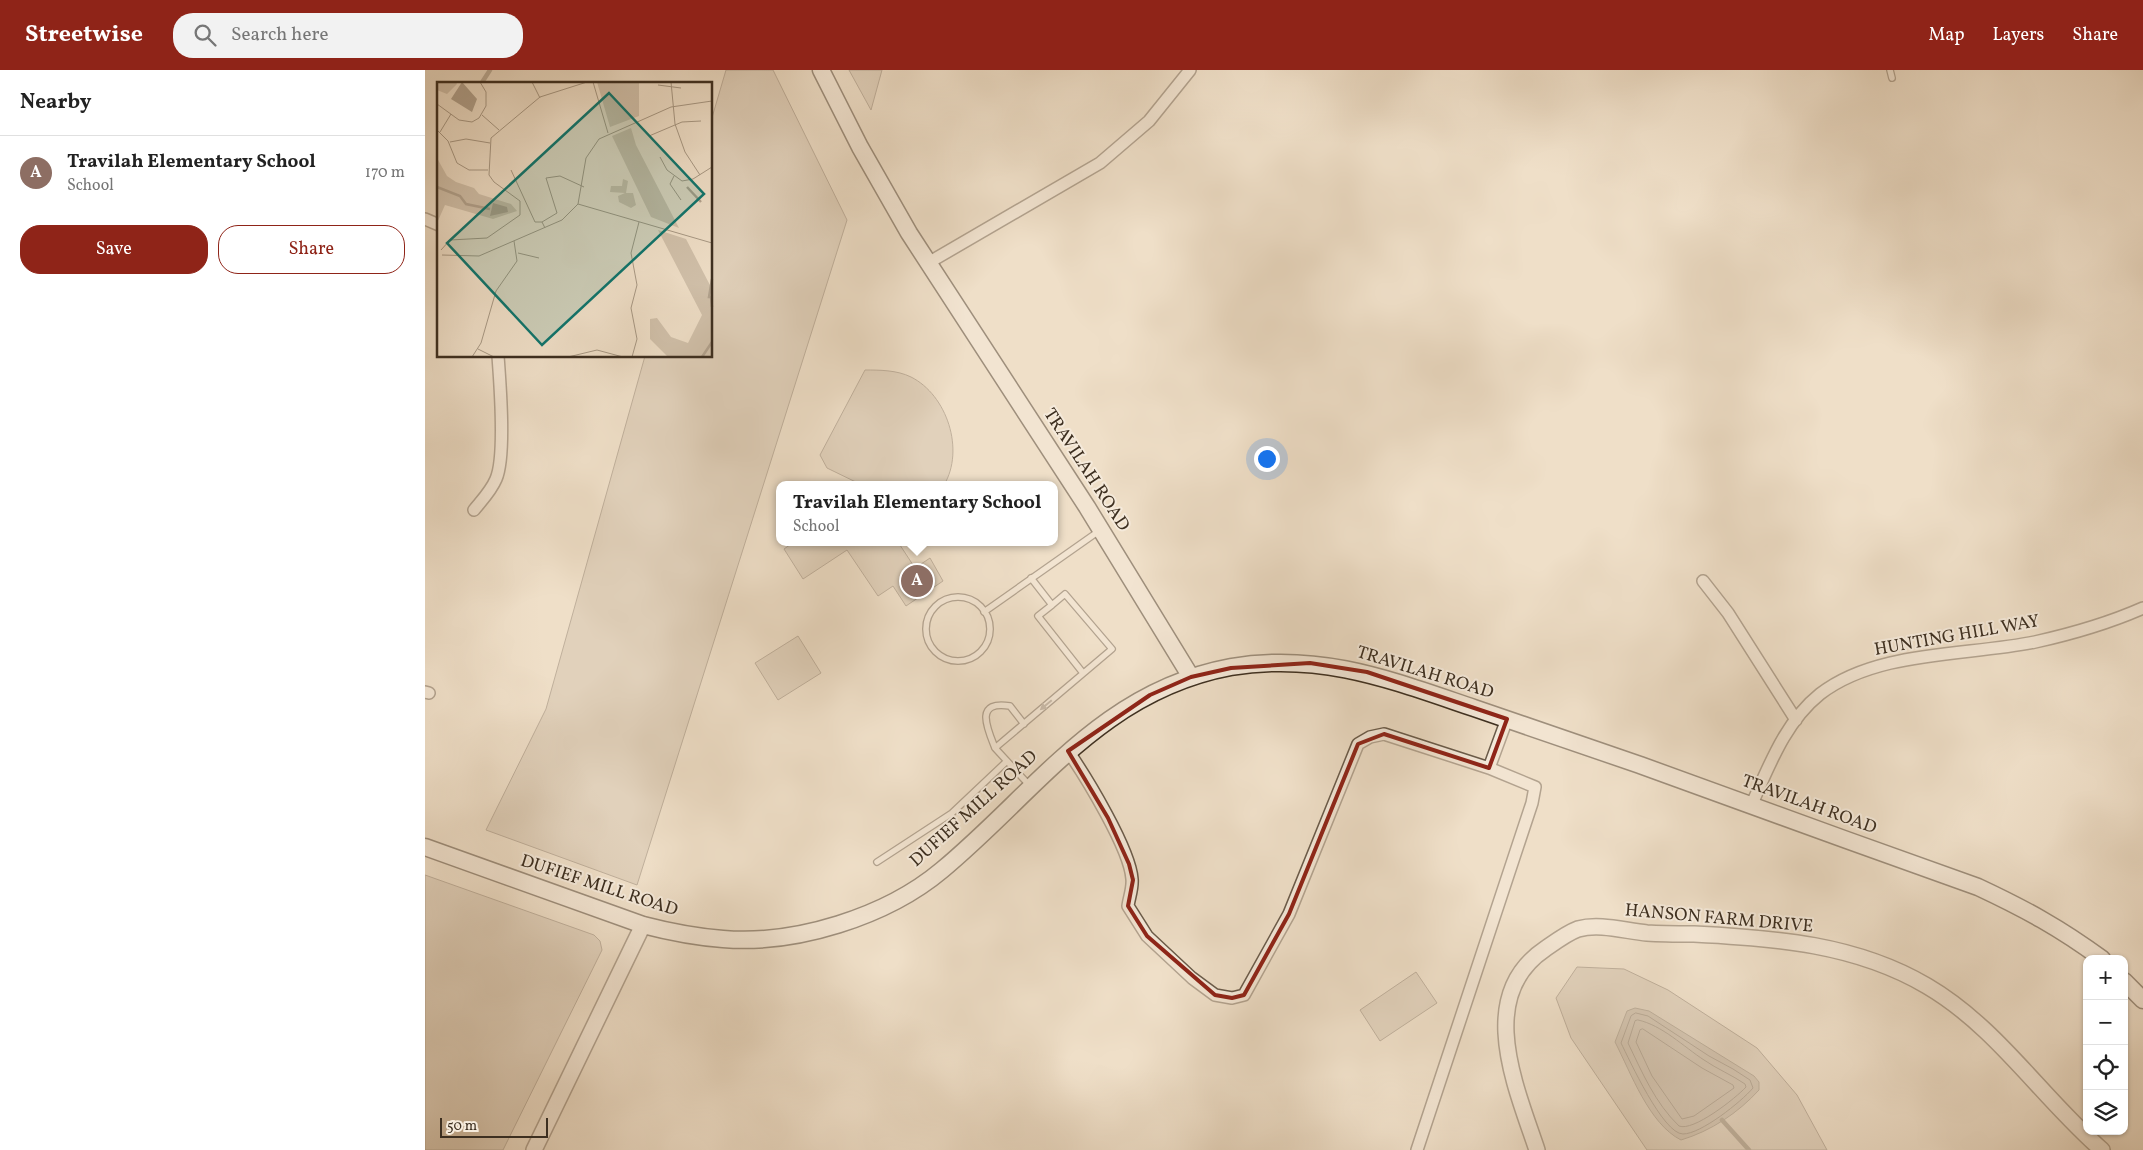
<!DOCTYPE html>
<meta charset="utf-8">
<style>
body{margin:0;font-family:Vollkorn,serif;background:#f2f2f2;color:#222}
.controls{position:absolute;right:15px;bottom:15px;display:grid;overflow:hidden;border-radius:10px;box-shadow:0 1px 4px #0004}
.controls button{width:45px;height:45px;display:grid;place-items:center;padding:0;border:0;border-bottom:1px solid #e0e0e0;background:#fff;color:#222;font:25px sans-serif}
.scale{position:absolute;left:15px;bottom:12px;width:108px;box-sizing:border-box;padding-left:5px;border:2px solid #3d2f20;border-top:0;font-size:14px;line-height:18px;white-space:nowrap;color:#3d2f20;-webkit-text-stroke:4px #f5eadb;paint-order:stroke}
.you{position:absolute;left:841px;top:388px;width:18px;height:18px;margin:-12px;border:4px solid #fff;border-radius:50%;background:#1a73e8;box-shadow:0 0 0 8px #1a73e833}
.badge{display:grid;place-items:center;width:32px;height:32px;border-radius:50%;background:#8f2418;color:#fff;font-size:16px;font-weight:700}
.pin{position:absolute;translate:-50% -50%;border:2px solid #fff;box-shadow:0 1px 5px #0006}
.popup{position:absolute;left:351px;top:411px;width:282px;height:65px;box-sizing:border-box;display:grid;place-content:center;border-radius:10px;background:#fff;filter:drop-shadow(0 1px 4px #0005);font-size:16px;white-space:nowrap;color:#767676}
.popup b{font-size:19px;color:#222}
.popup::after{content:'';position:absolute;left:50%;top:100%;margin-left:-10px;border:10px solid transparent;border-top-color:#fff}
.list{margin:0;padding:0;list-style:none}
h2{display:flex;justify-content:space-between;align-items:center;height:65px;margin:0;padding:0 20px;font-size:21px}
h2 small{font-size:16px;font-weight:400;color:#767676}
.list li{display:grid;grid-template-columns:32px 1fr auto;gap:15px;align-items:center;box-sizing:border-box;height:75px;padding:0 20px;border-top:1px solid #e0e0e0}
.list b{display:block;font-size:19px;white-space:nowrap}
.list p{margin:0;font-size:16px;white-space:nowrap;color:#767676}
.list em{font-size:16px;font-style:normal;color:#767676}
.actions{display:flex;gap:10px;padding:15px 20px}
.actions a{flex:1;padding:11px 0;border:1px solid #8f2418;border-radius:20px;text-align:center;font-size:18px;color:#8f2418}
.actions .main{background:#8f2418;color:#fff}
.icon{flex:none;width:28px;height:28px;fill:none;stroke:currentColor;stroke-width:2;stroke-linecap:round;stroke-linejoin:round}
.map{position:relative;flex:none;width:1718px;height:1080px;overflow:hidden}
header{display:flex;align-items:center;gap:30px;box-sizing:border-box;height:70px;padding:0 25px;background:#8f2418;color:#fff}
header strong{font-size:24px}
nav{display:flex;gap:28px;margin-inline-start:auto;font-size:18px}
.search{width:350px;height:45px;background:#f2f2f2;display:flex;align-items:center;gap:12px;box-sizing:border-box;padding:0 18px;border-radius:20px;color:#767676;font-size:19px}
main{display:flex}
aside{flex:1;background:#fff}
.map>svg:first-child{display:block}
.green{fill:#d1c1ab;stroke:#877866}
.water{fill:#b2a38f;stroke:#837563}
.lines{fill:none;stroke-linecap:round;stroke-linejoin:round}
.shore{stroke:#786958;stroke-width:1}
.stream{stroke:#837563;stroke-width:4.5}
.service-casing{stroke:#6a5b4a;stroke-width:8}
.minor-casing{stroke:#6a5b4a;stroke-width:14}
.tertiary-casing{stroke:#6a5b4a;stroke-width:18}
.secondary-casing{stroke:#3d2f20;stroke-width:19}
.service{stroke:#f5eadb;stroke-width:5.5}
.minor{stroke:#f5eadb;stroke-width:11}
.tertiary{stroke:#f5eadb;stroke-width:15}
.secondary{stroke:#f5eadb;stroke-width:16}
.oneway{fill:#998c7e}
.marked{fill:none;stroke:#8f2418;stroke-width:4;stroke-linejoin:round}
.labels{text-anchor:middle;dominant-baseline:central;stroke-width:4;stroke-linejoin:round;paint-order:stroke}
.street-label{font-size:18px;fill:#3d2f20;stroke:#f5eadb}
.inset-river{fill:none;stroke:#b2a38f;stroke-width:2.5}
.inset-road{fill:none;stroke:#a89985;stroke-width:1}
.view{fill:#0f766e;fill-opacity:0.15;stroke:#0f766e;stroke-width:2.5}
.inset-edge{fill:none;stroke:#3d2f20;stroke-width:2.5}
</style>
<header>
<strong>Streetwise</strong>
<div class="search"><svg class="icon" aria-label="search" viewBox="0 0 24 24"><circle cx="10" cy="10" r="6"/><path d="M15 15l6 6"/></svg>Search here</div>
<nav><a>Map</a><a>Layers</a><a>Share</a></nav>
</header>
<main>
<aside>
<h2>Nearby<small></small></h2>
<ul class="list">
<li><span class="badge" style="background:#8d6e63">A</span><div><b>Travilah Elementary School</b><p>School</p></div><em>170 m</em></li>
</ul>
<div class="actions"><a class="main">Save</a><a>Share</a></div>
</aside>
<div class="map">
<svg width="1718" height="1080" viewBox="0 0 1718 1080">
<rect width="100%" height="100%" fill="#efdfc8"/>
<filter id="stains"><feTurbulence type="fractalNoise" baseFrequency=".004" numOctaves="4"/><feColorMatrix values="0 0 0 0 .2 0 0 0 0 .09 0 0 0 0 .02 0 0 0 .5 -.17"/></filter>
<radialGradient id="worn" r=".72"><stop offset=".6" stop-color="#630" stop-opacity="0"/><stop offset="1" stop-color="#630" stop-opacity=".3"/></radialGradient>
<!-- green -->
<path class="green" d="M301 0H348L422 150 212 815 61 760 121 639 220 286H286V51Z
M424 0H457L446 40Z
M440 300C454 300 472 300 486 307 522 325 540 380 519 415H437L402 398 395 385Z
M369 472H473L490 498 505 488 518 511 481 536 468 516 453 526 422 480 378 509 359 479Z
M373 566 396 603 353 630 330 593Z
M0 805 169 865 175 871 177 880 78 1080H0Z
M1152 897 1199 899 1243 920 1332 978 1372 1025 1402 1080H1222L1146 968 1131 928Z
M991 902 1012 933 955 971 935 940Z"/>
<!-- water -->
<path class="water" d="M1210 938 1224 941 1329 1006 1334 1012V1020C1313 1043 1286 1061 1256 1070 1224 1054 1206 1003 1190 972L1202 941Z"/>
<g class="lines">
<!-- shore -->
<path class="shore" d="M1211 943 1223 946 1284 986 1308 999 1325 1010 1328 1018C1316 1032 1276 1064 1258 1064 1238 1064 1204 989 1196 973L1206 946Z
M1213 950C1237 955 1259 977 1279 990 1292 999 1307 1005 1320 1014L1321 1017C1311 1028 1268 1062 1254 1056 1230 1033 1217 1002 1203 973L1210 951Z
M1218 959 1277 998 1308 1015 1309 1018 1269 1046 1257 1049 1227 1006 1211 972 1215 960Z"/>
<!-- stream -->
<path class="stream" d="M56 14 65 0
M1297 1050 1324 1080"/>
<!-- service casing -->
<g class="service-casing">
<path id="service" d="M1465 0 1467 8
M501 559a32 32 0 1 1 64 0a32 32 0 1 1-64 0Z
M627 535 613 546 658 603
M559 542 674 461
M570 678C562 658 549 630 585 636L599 654
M605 716 570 678 687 579 640 524 627 535 606 508
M452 792 527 743 582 691"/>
</g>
<!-- minor casing -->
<g class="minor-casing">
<path id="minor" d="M0 149 14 155
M503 193 675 93 724 51 765 0
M49 440C57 430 66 421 71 409 81 386 75 313 73 286
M1278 511 1303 543 1371 650
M0 622 4 623
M643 681C661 707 705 779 707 809 708 818 704 828 703 836L722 866 767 908 790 925 807 928 819 925 864 844 933 674 945 667 959 664 1064 698
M1326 736C1344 696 1360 652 1395 624 1452 580 1542 586 1610 572 1646 564 1684 553 1718 538
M992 1080 1107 733 1110 717 1064 698 1082 649"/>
</g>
<!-- tertiary casing -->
<g class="tertiary-casing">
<path id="tertiary" d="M109 1080 218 855
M1112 1080C1091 1017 1050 926 1120 879 1130 872 1142 863 1153 859 1175 853 1200 861 1222 863 1237 864 1253 864 1269 864 1350 868 1431 874 1502 916 1572 957 1617 1028 1677 1080"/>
</g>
<!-- secondary casing -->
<g class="secondary-casing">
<path id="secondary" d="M396 0 435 77 484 163 662 437 766 607
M0 777 218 855C245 862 271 867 298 869 370 875 461 847 517 800 611 722 676 621 806 597 896 582 966 610 1049 638 1105 657 1160 676 1215 695 1328 736 1440 777 1553 817 1600 839 1635 858 1677 889
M1699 911 1718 930"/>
</g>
<!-- service -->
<use href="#service" class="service"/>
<!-- minor -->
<use href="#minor" class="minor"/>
<!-- tertiary -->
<use href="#tertiary" class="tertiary"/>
<!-- secondary -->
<use href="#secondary" class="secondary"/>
</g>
<!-- one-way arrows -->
<defs><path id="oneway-solid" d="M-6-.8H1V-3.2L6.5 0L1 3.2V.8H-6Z" transform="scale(1.25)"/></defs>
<use class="oneway" href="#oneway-solid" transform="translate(621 635) rotate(140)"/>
<!-- marked area -->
<path d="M0 0H1718V1080H0ZM885 593 942 602 1082 649 1064 698 959 664 933 674 864 844 819 925 807 928 790 925 722 866 703 836 708 810 704 794 683 748 643 681 725 625 766 607 806 598Z" fill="#efdfc8" fill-opacity=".55" fill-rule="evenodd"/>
<path class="marked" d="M885 593 942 602 1082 649 1064 698 959 664 933 674 864 844 819 925 807 928 790 925 722 866 703 836 708 810 704 794 683 748 643 681 725 625 766 607 806 598Z"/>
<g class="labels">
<!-- street labels -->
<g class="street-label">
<text transform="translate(661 400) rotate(57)">TRAVILAH ROAD</text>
<text transform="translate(1532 566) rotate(-10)">HUNTING HILL WAY</text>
<text transform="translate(1000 603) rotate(17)">TRAVILAH ROAD</text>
<text transform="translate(1384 735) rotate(20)">TRAVILAH ROAD</text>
<text transform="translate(549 739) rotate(-42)">DUFIEF MILL ROAD</text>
<text transform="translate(174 816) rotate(18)">DUFIEF MILL ROAD</text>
<text transform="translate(1294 849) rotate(5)">HANSON FARM DRIVE</text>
</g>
</g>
<!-- overview -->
<g transform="translate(12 12)">
<rect width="275" height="275" fill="#efdfc8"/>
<path d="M0 0H19L20 2 10 12 0 8ZM160 0H202V34L173 45ZM194 46 199 63 242 146 214 135 175 54ZM0 76 10 94 19 100 37 106 42 112 74 122 80 129 56 137 8 123 0 141ZM186 97 191 99 189 111H196L199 123 194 126 182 120 181 114 188 111 173 110 174 104H185ZM221 148 249 157 275 207V275H231L213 257V237L220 236 234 255 251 261 265 233Z" fill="#d1c1ab"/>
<path d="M25 0 40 17 35 30 14 17ZM56 121 70 125 71 130 53 134Z" fill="#b2a38f"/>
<path class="inset-river" d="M0 105 23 114 29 122 53 127M250 105 264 120M275 197 272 215H274L275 225M265 275 275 260"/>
<path class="inset-road" d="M95 0 103 16M156 0 171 51M234 0 238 42 248 70 263 93M221 3 244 6M0 22 22 38 35 40 42 36 49 24V10L43 0M45 33 62 48M0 48 11 59 20 81 32 88H51M3 50 14 32M212 54 245 40 264 39M13 60 29 57 53 61M223 75 230 88 245 99 256 97 275 85M74 88 98 140H105L108 146M237 94 233 102 244 118M141 122 275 161M105 140 120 131 109 96 123 94 147 105M4 168 13 158 50 156 83 133V119L57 100 52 93 54 56 103 15 150 0M81 171 102 176M5 173 42 174 125 138 141 122 149 76 162 57 234 25 275 19M41 267 57 275M35 275 44 261 59 209 80 179 77 159M131 275 160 268 186 275M195 275 200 257 194 226 200 203 194 171 202 140"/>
<path class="view" d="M172 11 267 112 105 263 10 161Z"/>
<rect width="275" height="275" class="inset-edge"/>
</g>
<rect width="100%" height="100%" filter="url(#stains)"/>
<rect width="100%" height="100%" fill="url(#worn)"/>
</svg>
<div class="controls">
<button>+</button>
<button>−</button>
<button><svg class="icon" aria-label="locate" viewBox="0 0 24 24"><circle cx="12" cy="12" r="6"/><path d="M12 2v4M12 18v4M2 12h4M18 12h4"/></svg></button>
<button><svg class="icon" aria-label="layers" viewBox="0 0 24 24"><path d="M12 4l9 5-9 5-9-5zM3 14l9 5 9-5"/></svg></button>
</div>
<div class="scale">50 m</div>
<div class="you"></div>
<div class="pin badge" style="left:492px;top:511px;background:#8d6e63">A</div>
<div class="popup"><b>Travilah Elementary School</b>School</div>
</div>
</main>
